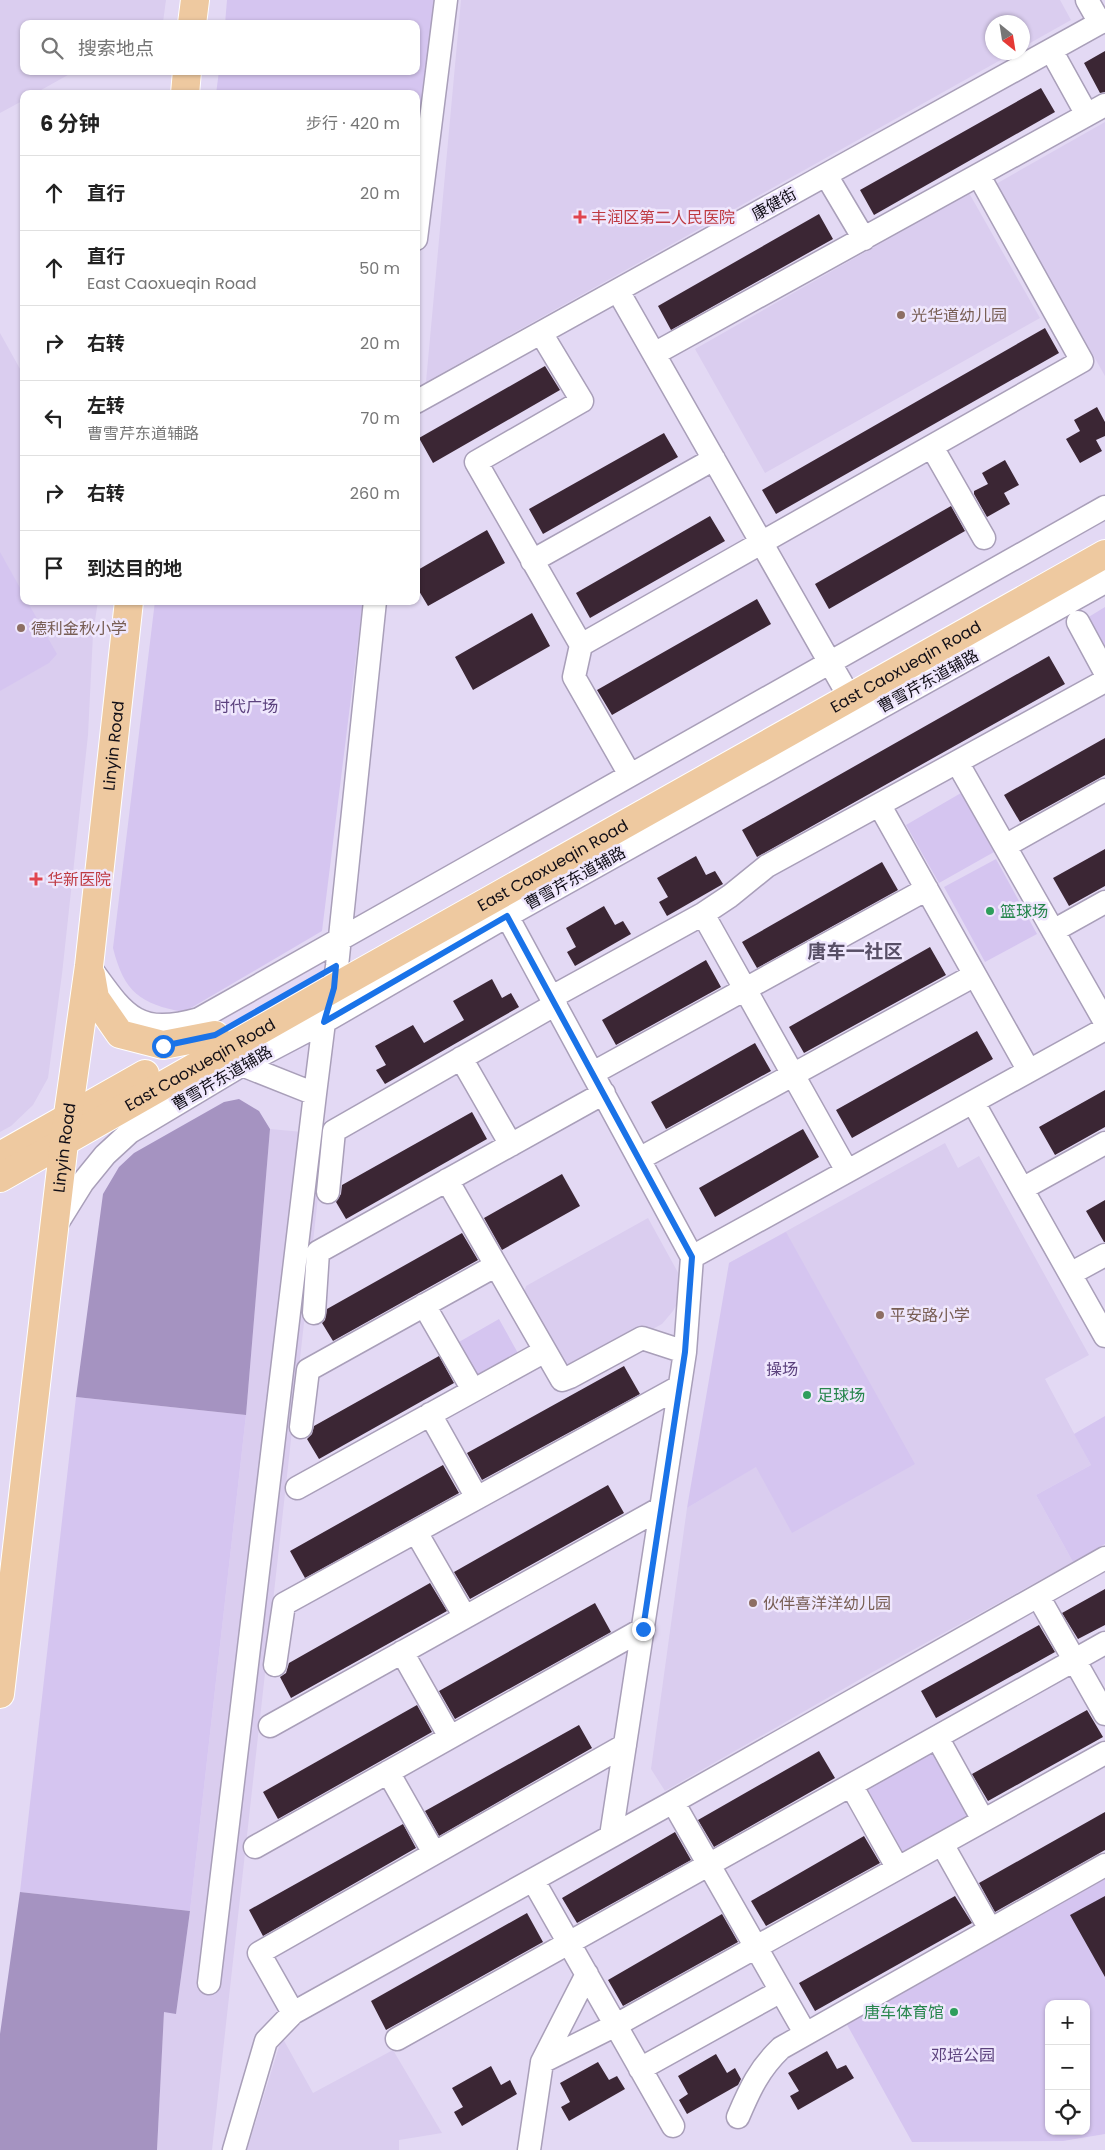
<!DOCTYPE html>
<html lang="zh">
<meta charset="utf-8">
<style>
body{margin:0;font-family:Poppins,"Noto Sans SC",sans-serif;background:#f2f2f2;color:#222}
.controls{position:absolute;right:15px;bottom:15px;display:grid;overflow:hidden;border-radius:10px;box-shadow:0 1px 4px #0004}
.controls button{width:45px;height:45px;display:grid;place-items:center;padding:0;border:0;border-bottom:1px solid #e0e0e0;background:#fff;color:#222;font:25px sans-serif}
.compass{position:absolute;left:985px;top:15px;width:45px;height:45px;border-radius:50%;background:#fff;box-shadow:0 1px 4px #0004;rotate:150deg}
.stop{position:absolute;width:15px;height:15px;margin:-11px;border:4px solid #1a73e8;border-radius:50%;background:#fff}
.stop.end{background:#1a73e8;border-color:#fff;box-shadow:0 1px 5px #0008}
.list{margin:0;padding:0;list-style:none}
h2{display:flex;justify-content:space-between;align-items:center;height:65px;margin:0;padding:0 20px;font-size:21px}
h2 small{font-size:16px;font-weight:400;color:#767676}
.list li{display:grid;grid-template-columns:32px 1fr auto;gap:15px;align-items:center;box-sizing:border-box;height:75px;padding:0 20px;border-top:1px solid #e0e0e0}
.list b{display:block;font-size:19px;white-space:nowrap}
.list p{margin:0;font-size:16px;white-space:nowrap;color:#767676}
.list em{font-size:16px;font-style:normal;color:#767676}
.icon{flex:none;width:28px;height:28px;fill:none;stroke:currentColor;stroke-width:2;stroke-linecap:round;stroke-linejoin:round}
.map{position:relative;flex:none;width:1105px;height:2150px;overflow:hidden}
.search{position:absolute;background:#fff;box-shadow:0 1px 4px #0004;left:20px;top:20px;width:400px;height:55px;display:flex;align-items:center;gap:12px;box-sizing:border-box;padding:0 18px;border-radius:10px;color:#767676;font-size:19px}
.panel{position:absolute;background:#fff;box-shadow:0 1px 4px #0004;left:20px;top:90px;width:400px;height:515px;border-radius:10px}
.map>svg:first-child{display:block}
.built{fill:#dacdef}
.green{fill:#d5c5f0;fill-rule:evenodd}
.forest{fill:#a593c1}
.building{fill:#3b2634}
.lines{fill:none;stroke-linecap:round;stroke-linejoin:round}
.minor-casing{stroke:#a99fb9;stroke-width:25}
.major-casing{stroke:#fff;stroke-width:30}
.minor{stroke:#fff;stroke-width:22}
.major{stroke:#eec9a0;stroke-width:28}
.route{stroke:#1a73e8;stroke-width:6}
.health-dot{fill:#e0444e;stroke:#efe7fd;stroke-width:2}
.education-dot{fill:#8d6e63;stroke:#efe7fd;stroke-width:2}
.leisure-dot{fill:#2e9e5b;stroke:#efe7fd;stroke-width:2}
.labels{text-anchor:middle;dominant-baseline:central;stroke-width:5;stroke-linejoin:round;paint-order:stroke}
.street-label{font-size:16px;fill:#120f17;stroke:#efe7fd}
.health-label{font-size:16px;fill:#be3a42;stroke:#efe7fd;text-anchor:start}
.education-label{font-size:16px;fill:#785e54;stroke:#efe7fd;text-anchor:start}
.park-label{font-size:16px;fill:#5c427e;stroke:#efe7fd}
.leisure-label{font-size:16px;fill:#27864d;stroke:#efe7fd;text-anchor:start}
.quarter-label{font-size:19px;font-weight:bold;fill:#584f66;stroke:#efe7fd}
</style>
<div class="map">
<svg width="1105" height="2150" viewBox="0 0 1105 2150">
<rect width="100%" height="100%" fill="#e3d9f4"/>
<!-- built -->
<path class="built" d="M0 0H166L163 22 159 24H24V71H75L34 94H24V100L0 113Z
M461 0H1060L1071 20 1023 47 1022 22H992V52L1013 53 426 382Z
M1105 122V376L996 184Z
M969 193 1040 318 765 473 695 349Z
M0 333 24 376V601H98L93 634 88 735 62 974 48 1078 33 1105 11 1126 0 1132Z
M270 1129 325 1134 212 2150H157L164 2011 176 2014 190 1911 246 1415Z
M945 1143 958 1168 979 1156 1089 1355 1045 1379 1091 1465 1036 1495 1073 1562 871 1673 665 1791 651 1769 687 1508 755 1467 729 1263Z
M648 1218 681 1278 682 1295 673 1311 662 1324 569 1373 522 1300 526 1286Z
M282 2037 313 2093 393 2050 442 2133 399 2140V2150H247Z"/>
<!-- green -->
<path class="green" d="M227 0H439L416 180V94H216L219 71H416V24H225Z
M0 552 24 595V601H27L57 654 49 663 0 691Z
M155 601H363L322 931 184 1012C140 1004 124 992 113 948Z
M1105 607V655L1087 618Z
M961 793 994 852 939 883 906 825Z
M996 859 1037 934 985 962 944 887Z
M786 1232 915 1464 792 1533 756 1467 687 1508 729 1263Z
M499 1319 519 1355 478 1377 459 1342Z
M76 1397 246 1415 190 1911 20 1892Z
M1105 1416V1544L1073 1562 1036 1495 1091 1465 1074 1434Z
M938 1747 977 1815 897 1860 859 1792Z
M1105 1873V2134L1063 2141 912 2142 845 2021ZM1049 2004H1086V2131H1049Z"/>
<!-- forest -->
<path class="forest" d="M239 1099 259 1111 270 1129 246 1415 76 1397 103 1194 119 1167 134 1153 224 1102Z
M20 1892 190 1911 176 2014 164 2012 157 2150H0V2034Z"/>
<!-- building -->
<path class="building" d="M1105 51V92L1100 93 1084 63Z
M1041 88 1055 112 874 215 860 190Z
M819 214 833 239 671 330 658 306Z
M1045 328 1059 353 776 514 762 490Z
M545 366 560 390 433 463 419 438Z
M1097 407 1105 422V436L1096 440 1102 451 1080 463 1066 439 1080 431 1074 420Z
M664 433 678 457 543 534 529 509Z
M1005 460 1019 485 1004 493 1010 504 987 517 974 494V491L988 484 982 473Z
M951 506 965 531 829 609 815 584Z
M710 516 725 541 590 618 576 593Z
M487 530 505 563 428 606 416 586V571Z
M757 599 771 624 612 715 597 690Z
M532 613 550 646 473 690 455 657Z
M1049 656 1065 684 757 857 742 830Z
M1105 738V775L1020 822 1004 795Z
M1105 849V886L1069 906 1053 878Z
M696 856 706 875 715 871 723 884 667 916 659 902 668 897 657 878Z
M882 862 898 890 757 968 742 942Z
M604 906 615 925 623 921 631 934 575 966 567 952 576 947 566 928Z
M930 947 946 975 804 1053 789 1027Z
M706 960 721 987 616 1045 602 1020Z
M492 979 502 998 511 993 519 1007 385 1084 376 1070 386 1065 375 1046 413 1025 424 1043 464 1020 453 1001Z
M977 1031 993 1059 852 1138 836 1110Z
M755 1043 771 1071 666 1129 651 1102Z
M1105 1090V1127L1055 1155 1039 1127Z
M472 1112 487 1139 346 1219 336 1202 341 1194 342 1185Z
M803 1129 819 1157 715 1217 699 1188Z
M562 1174 580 1206 502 1250 484 1218Z
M1105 1200V1242H1104L1086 1211Z
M462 1233 478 1260 333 1341 322 1323 325 1320 327 1309Z
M439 1356 454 1383 319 1459 307 1439 312 1434 314 1426Z
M624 1366 640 1394 482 1480 467 1453Z
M443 1465 459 1493 305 1578 290 1551Z
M608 1485 624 1513 470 1599 454 1572Z
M430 1583 447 1611 291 1698 280 1677 286 1673 289 1663Z
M1105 1589V1625L1078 1639 1062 1613Z
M595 1603 611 1632 455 1719 439 1691Z
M1039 1625 1055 1652 936 1718 921 1691Z
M417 1705 432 1732 278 1819 263 1792Z
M1087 1710 1103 1737 988 1801 972 1774Z
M579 1725 592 1748 439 1836 425 1811Z
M819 1751 835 1778 714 1847 698 1820Z
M1105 1812V1850L995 1912 979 1883Z
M403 1824 416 1848 263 1936 249 1910Z
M675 1832 691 1860 577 1923 562 1898Z
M864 1836 880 1863 766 1926 751 1901Z
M955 1896 972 1923 815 2011 799 1983Z
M1105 1896V1977L1070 1915Z
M527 1913 543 1942 386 2030 371 2001Z
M722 1914 738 1942 623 2006 608 1980Z
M827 2051 837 2069 846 2065 854 2078 798 2110 790 2096 799 2091 788 2073Z
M716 2054 727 2073 735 2068 741 2079 738 2085 687 2114 679 2100 688 2094 678 2076Z
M598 2062 609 2080 617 2076 625 2089 569 2121 561 2107 570 2102 560 2083Z
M491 2066 501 2085 510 2080 517 2094 462 2126 454 2112 463 2107 452 2088Z"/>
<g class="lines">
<!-- minor casing -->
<g class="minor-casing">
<path id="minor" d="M1087 0 1100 23
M1051 50 1087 115
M826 175 864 239
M416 239 446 0
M618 291 842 684
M541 333 582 401 476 462 581 645
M654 354 1105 105
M416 402 1105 20
M932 447 984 538
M532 561 714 459
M1078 622 1105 672
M957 762 1105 1022
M630 775 574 677 581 645 1082 361 979 176
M880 806 1029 1071
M1005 846 1105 790
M703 914 847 1171
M507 916 692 1257 685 1352 611 1836
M1053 931 1105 902
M90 967C124 1014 136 1037 199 1019L1105 507
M552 997 703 914 730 896 767 866 1105 681
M461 1058 511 1145
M242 1065 315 1094
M593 1073 927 889
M973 1102 1105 1336
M639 1159 975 975
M447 1180 562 1380 570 1377 642 1338 685 1352
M1022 1189 1105 1143
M328 1192 334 1131 556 1004
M55 1227 83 1182 105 1155 130 1132 242 1065 324 1022 507 916 1105 582
M692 1257 1105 1029
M1070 1274 1105 1255
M424 1305 473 1390
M314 1313 318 1252 604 1093
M430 1414 477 1498
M301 1427 308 1370 495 1266
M297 1488 545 1351
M416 1532 465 1617
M1038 1596 1105 1714
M402 1652 450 1737
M275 1665 284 1604 679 1387
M270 1726 661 1508
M937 1737 983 1820
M388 1772 434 1853
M851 1785 897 1867
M673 1802 805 2033
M942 1844 990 1929
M255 1847 643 1629
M533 1880 673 2126
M209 1983 315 1094 324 1022 334 988 337 966 375 601
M293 2013 259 1953 625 1745
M397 2039 1105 1643
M542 2062 616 2025 1105 1753
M640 2069 781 1991
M738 2117C750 2089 759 2069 781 2048L1105 1865
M234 2150 266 2041 293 2013 673 1802 1105 1558
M529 2150 542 2062 587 1974"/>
</g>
<!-- major casing -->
<g class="major-casing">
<g id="major">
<path d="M192 24 195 0"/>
<path d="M185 94 187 71"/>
<path d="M91 975 95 998 120 1034 163 1045 215 1035"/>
<path d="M0 1156 145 1074"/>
<path id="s1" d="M0 1178 334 988 1105 554"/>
<path id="s2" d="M0 1694 64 1143 89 966 129 601"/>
</g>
</g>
<!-- minor -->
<use href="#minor" class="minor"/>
<!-- major -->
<use href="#major" class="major"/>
</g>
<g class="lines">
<!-- route -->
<path class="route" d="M163 1046 215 1035 336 966 334 988 324 1022 507 916 692 1257 685 1352 643 1629"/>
</g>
<!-- markers -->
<g class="health-dot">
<path d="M577.5 209.5h5v5h5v5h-5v5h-5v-5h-5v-5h5z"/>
<path d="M33.5 871.5h5v5h5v5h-5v5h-5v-5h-5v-5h5z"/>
</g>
<g class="education-dot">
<circle cx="901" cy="315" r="5"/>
<circle cx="21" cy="628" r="5"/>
<circle cx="880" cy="1315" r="5"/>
<circle cx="753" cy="1603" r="5"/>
</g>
<g class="leisure-dot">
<circle cx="990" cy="911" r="5"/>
<circle cx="807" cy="1395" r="5"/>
<circle cx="954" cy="2012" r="5"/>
</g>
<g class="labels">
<!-- street labels -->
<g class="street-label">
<text transform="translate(774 204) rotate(-29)">康健街</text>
<text stroke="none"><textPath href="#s1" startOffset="1040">East Caoxueqin Road</textPath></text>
<text transform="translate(928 681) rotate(-29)">曹雪芹东道辅路</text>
<text stroke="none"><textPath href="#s2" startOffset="955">Linyin Road</textPath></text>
<text stroke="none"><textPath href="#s1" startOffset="635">East Caoxueqin Road</textPath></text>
<text transform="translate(575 878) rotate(-29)">曹雪芹东道辅路</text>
<text stroke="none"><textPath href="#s1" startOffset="230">East Caoxueqin Road</textPath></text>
<text transform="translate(222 1078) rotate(-30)">曹雪芹东道辅路</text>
<text stroke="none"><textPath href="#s2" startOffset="550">Linyin Road</textPath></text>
</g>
<!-- health labels -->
<g class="health-label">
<text x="591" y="217">丰润区第二人民医院</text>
<text x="47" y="879">华新医院</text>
</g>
<!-- education labels -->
<g class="education-label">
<text x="911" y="315">光华道幼儿园</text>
<text x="31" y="628">德利金秋小学</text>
<text x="890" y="1315">平安路小学</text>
<text x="763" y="1603">伙伴喜洋洋幼儿园</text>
</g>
<!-- park labels -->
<g class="park-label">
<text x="246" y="706">时代广场</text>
<text x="782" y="1369">操场</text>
<text x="963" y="2055">邓培公园</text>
</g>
<!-- leisure labels -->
<g class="leisure-label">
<text x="1000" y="911">篮球场</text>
<text x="817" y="1395">足球场</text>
<text x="944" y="2012" text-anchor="end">唐车体育馆</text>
</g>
<!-- quarter labels -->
<g class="quarter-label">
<text x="855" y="951">唐车一社区</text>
</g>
</g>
</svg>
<div class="controls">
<button>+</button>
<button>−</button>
<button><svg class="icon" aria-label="locate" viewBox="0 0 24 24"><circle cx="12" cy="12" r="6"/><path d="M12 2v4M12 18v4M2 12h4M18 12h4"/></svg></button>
</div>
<svg class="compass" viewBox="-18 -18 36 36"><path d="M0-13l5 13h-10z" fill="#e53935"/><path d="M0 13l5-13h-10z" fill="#767676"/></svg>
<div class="stop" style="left:163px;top:1046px"></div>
<div class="stop end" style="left:643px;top:1629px"></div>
<div class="search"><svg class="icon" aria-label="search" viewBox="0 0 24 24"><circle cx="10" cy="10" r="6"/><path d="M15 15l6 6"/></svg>搜索地点</div>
<section class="panel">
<h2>6 分钟<small>步行 · 420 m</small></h2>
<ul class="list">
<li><svg class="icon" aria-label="ahead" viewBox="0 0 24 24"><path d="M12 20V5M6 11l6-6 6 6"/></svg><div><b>直行</b></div><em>20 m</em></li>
<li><svg class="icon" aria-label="ahead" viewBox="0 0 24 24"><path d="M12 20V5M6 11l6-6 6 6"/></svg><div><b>直行</b><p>East Caoxueqin Road</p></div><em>50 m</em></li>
<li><svg class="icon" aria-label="right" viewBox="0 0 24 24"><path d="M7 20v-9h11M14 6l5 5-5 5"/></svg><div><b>右转</b></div><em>20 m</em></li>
<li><svg class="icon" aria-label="left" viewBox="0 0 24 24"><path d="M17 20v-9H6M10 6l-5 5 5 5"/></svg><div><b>左转</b><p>曹雪芹东道辅路</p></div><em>70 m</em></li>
<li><svg class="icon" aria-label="right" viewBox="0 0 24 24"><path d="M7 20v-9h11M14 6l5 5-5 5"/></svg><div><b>右转</b></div><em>260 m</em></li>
<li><svg class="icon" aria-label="arrive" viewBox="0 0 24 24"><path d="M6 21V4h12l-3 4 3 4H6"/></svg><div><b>到达目的地</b></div></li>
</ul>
</section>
</div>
